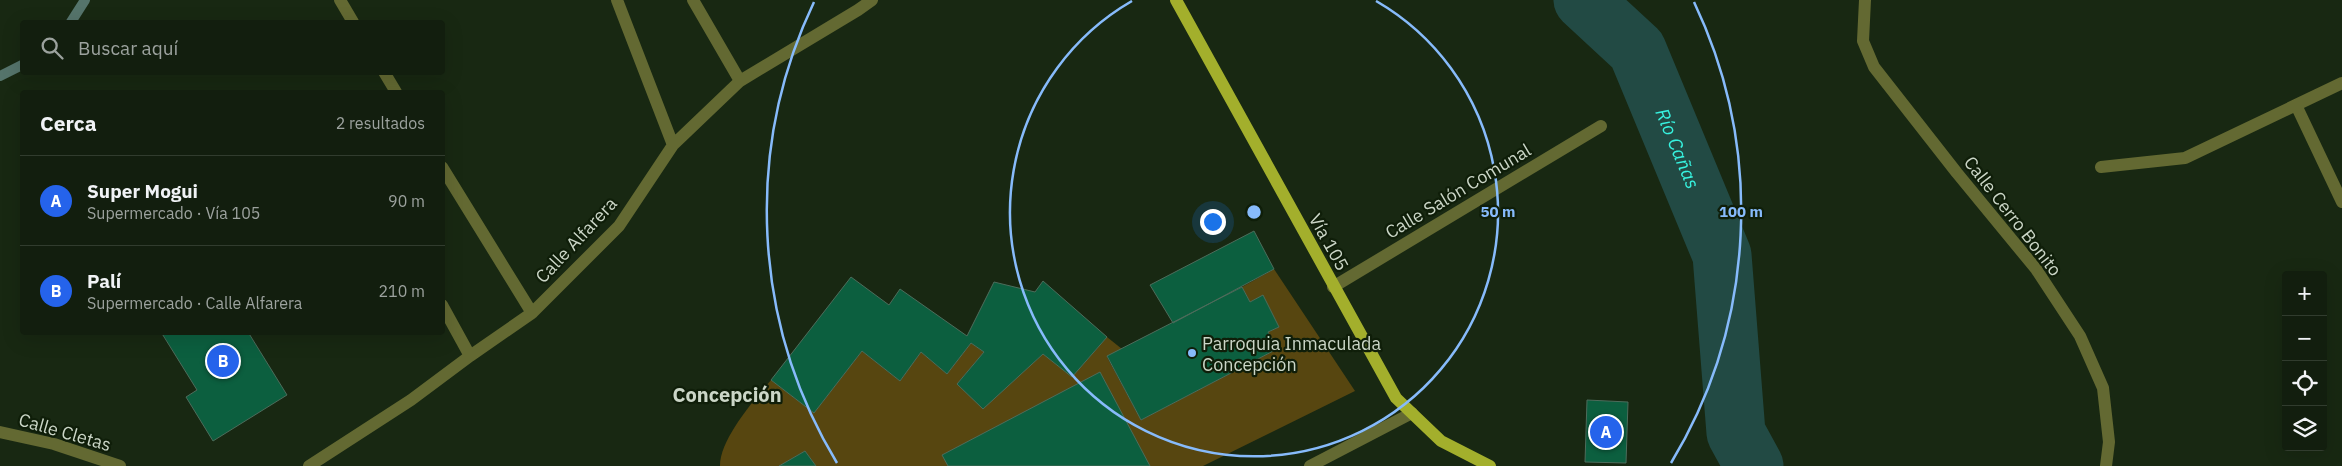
<!DOCTYPE html>
<html lang="es">
<meta charset="utf-8">
<style>
body{margin:0;font-family:"IBM Plex Sans",sans-serif;background:#1f2b1c;color:#f1f3f6}
.controls{position:absolute;right:15px;bottom:15px;display:grid;overflow:hidden;border-radius:5px;box-shadow:0 5px 20px #0002}
.controls button{width:45px;height:45px;display:grid;place-items:center;padding:0;border:0;border-bottom:1px solid #313c2e;background:#121e0e;color:#f1f3f6;font:25px sans-serif}
.you{position:absolute;left:1212px;top:221px;width:18px;height:18px;margin:-12px;border:4px solid #fff;border-radius:50%;background:#1a73e8;box-shadow:0 0 0 8px #1a73e833}
.badge{display:grid;place-items:center;width:32px;height:32px;border-radius:50%;background:#2563eb;color:#fff;font-size:16px;font-weight:700}
.pin{position:absolute;translate:-50% -50%;border:2px solid #fff;box-shadow:0 1px 5px #0006}
.list{margin:0;padding:0;list-style:none}
h2{display:flex;justify-content:space-between;align-items:center;height:65px;margin:0;padding:0 20px;font-size:21px}
h2 small{font-size:16px;font-weight:400;color:#9ca29e}
.list li{display:grid;grid-template-columns:32px 1fr auto;gap:15px;align-items:center;box-sizing:border-box;height:90px;padding:0 20px;border-top:1px solid #313c2e}
.list b{display:block;font-size:19px;white-space:nowrap}
.list p{margin:0;font-size:16px;white-space:nowrap;color:#9ca29e}
.list em{font-size:16px;font-style:normal;color:#9ca29e}
.icon{flex:none;width:28px;height:28px;fill:none;stroke:currentColor;stroke-width:2;stroke-linecap:round;stroke-linejoin:round}
.map{position:relative;flex:none;width:2342px;height:466px;overflow:hidden}
.search{position:absolute;background:#121e0e;box-shadow:0 5px 20px #0002;left:20px;top:20px;width:425px;height:55px;display:flex;align-items:center;gap:12px;box-sizing:border-box;padding:0 18px;border-radius:5px;color:#9ca29e;font-size:19px}
.panel{position:absolute;background:#121e0e;box-shadow:0 5px 20px #0002;left:20px;top:90px;width:425px;height:245px;border-radius:5px}
.map>svg:first-child{display:block}
.green{fill:#574610}
.lines{fill:none;stroke-linecap:round;stroke-linejoin:round}
.stream{stroke:#55746b;stroke-width:10}
.river{stroke:#224a44;stroke-width:59}
.building{fill:#0c5f3f;stroke:#4d6c5b}
.minor{stroke:#636932;stroke-width:12}
.major{stroke:#a3af2c;stroke-width:12}
.ring{fill:none;stroke:#87bbfb;stroke-width:2.5}
.poi-dot{fill:#87bbfb;stroke:#0f1e09;stroke-width:2}
.labels{text-anchor:middle;dominant-baseline:central;stroke-width:4.5;stroke-linejoin:round;paint-order:stroke}
.street-label{font-size:18px;fill:#cbd6c7;stroke:#0f1e09}
.poi-label{font-size:18px;fill:#cbd6c7;stroke:#0f1e09;text-anchor:start}
.water-label{font-size:19px;font-style:italic;fill:#37f2df;stroke:#0f1e09}
.quarter-label{font-size:20px;font-weight:bold;fill:#cbd6c7;stroke:#0f1e09}
.centre{fill:#87bbfb;stroke:#0f1e09;stroke-width:2.5}
.ring-label{font-size:15px;text-anchor:middle;font-weight:bold;fill:#87bbfb;stroke:#0f1e09;stroke-width:4.5;stroke-linejoin:round;paint-order:stroke}
</style>
<div class="map">
<svg width="2342" height="466" viewBox="0 0 2342 466">
<rect width="100%" height="100%" fill="#182812"/>
<!-- green -->
<path class="green" d="M1274 269 1355 391 1203 466H816L805 451 779 466H720C720 439 754 400 771 380L814 413 862 351 900 381 921 352 947 374 971 343 984 352 957 384 983 408 1043 354 1072 377 1107 337 1122 349 1107 357 1141 420 1277 349 1268 332 1279 327 1263 296 1250 302 1242 287Z"/>
<g class="lines">
<!-- stream -->
<path class="stream" d="M71 22 85 0
M0 76 22 65"/>
<!-- river -->
<path class="river" id="s1" d="M1583 0 1637 50 1722 255 1736 433 1754 466"/>
</g>
<!-- building -->
<path class="building" d="M1254 231 1274 269 1173 323 1150 285Z
M851 277 889 305 900 289 967 336 994 282 1035 292 1043 281 1107 337 1072 377 1043 354 983 409 957 384 984 352 971 343 947 374 921 352 900 381 862 351 814 413 771 380Z
M1242 287 1250 302 1263 295 1279 327 1268 332 1277 349 1141 420 1107 356Z
M161 332H248L287 395 213 441 186 397 197 390Z
M1100 372 1150 466H948L942 455Z
M1587 400 1628 402 1626 463 1585 462Z
M805 451 816 466H779Z"/>
<g class="lines">
<!-- minor -->
<path class="minor" d="M340 0 353 22
M617 0 673 145
M693 0 740 81
M1865 0 1863 41 1874 67 1957 173 2036 269 2080 336 2103 388 2109 442 2106 466
M384 72 396 92
M2296 105 2342 202
M442 167 532 313
M2101 167 2185 158 2342 83
M1333 287 1601 126
M442 305 470 356
M0 432 54 444 120 466
M309 466 411 400 470 356 532 313 619 226 673 145 740 81 858 10 872 0
M1310 466 1412 413"/>
<!-- major -->
<path class="major" d="M1176 0 1396 398 1441 441 1490 466"/>
</g>
<!-- distance rings -->
<g class="ring">
<path d="M1376 1A244 244 0 1 1 1132 1"/>
<path d="M837 463A487 487 0 0 1 814 2M1694 2A487 487 0 0 1 1671 463"/>
</g>
<!-- markers -->
<circle class="poi-dot" cx="1192" cy="353" r="5"/>
<g class="labels">
<!-- street labels -->
<g class="street-label">
<text transform="translate(1458 191) rotate(-31)">Calle Salón Comunal</text>
<text transform="translate(2013 216) rotate(52)">Calle Cerro Bonito</text>
<text transform="translate(576 240) rotate(-47)">Calle Alfarera</text>
<text transform="translate(1329 242) rotate(61)">Vía 105</text>
<text transform="translate(65 432) rotate(16)">Calle Cletas</text>
</g>
<!-- poi labels -->
<g class="poi-label">
<text x="1202" y="343">Parroquia Inmaculada<tspan x="1202" dy="21">Concepción</tspan></text>
</g>
<!-- water labels -->
<g class="water-label">
<text stroke="none"><textPath href="#s1" startOffset="180">Río Cañas</textPath></text>
</g>
<!-- quarter labels -->
<g class="quarter-label">
<text x="727" y="394">Concepción</text>
</g>
</g>
<circle cx="1254" cy="212" r="8" class="centre"/>
<g class="ring-label">
<text x="1498" y="217">50 m</text>
<text x="1741" y="217">100 m</text>
</g>
</svg>
<div class="controls">
<button>+</button>
<button>−</button>
<button><svg class="icon" aria-label="locate" viewBox="0 0 24 24"><circle cx="12" cy="12" r="6"/><path d="M12 2v4M12 18v4M2 12h4M18 12h4"/></svg></button>
<button><svg class="icon" aria-label="layers" viewBox="0 0 24 24"><path d="M12 4l9 5-9 5-9-5zM3 14l9 5 9-5"/></svg></button>
</div>
<div class="you"></div>
<div class="pin badge" style="left:1606px;top:432px">A</div>
<div class="pin badge" style="left:223px;top:361px">B</div>
<div class="search"><svg class="icon" aria-label="search" viewBox="0 0 24 24"><circle cx="10" cy="10" r="6"/><path d="M15 15l6 6"/></svg>Buscar aquí</div>
<section class="panel">
<h2>Cerca<small>2 resultados</small></h2>
<ul class="list">
<li><span class="badge">A</span><div><b>Super Mogui</b><p>Supermercado · Vía 105</p></div><em>90 m</em></li>
<li><span class="badge">B</span><div><b>Palí</b><p>Supermercado · Calle Alfarera</p></div><em>210 m</em></li>
</ul>
</section>
</div>
